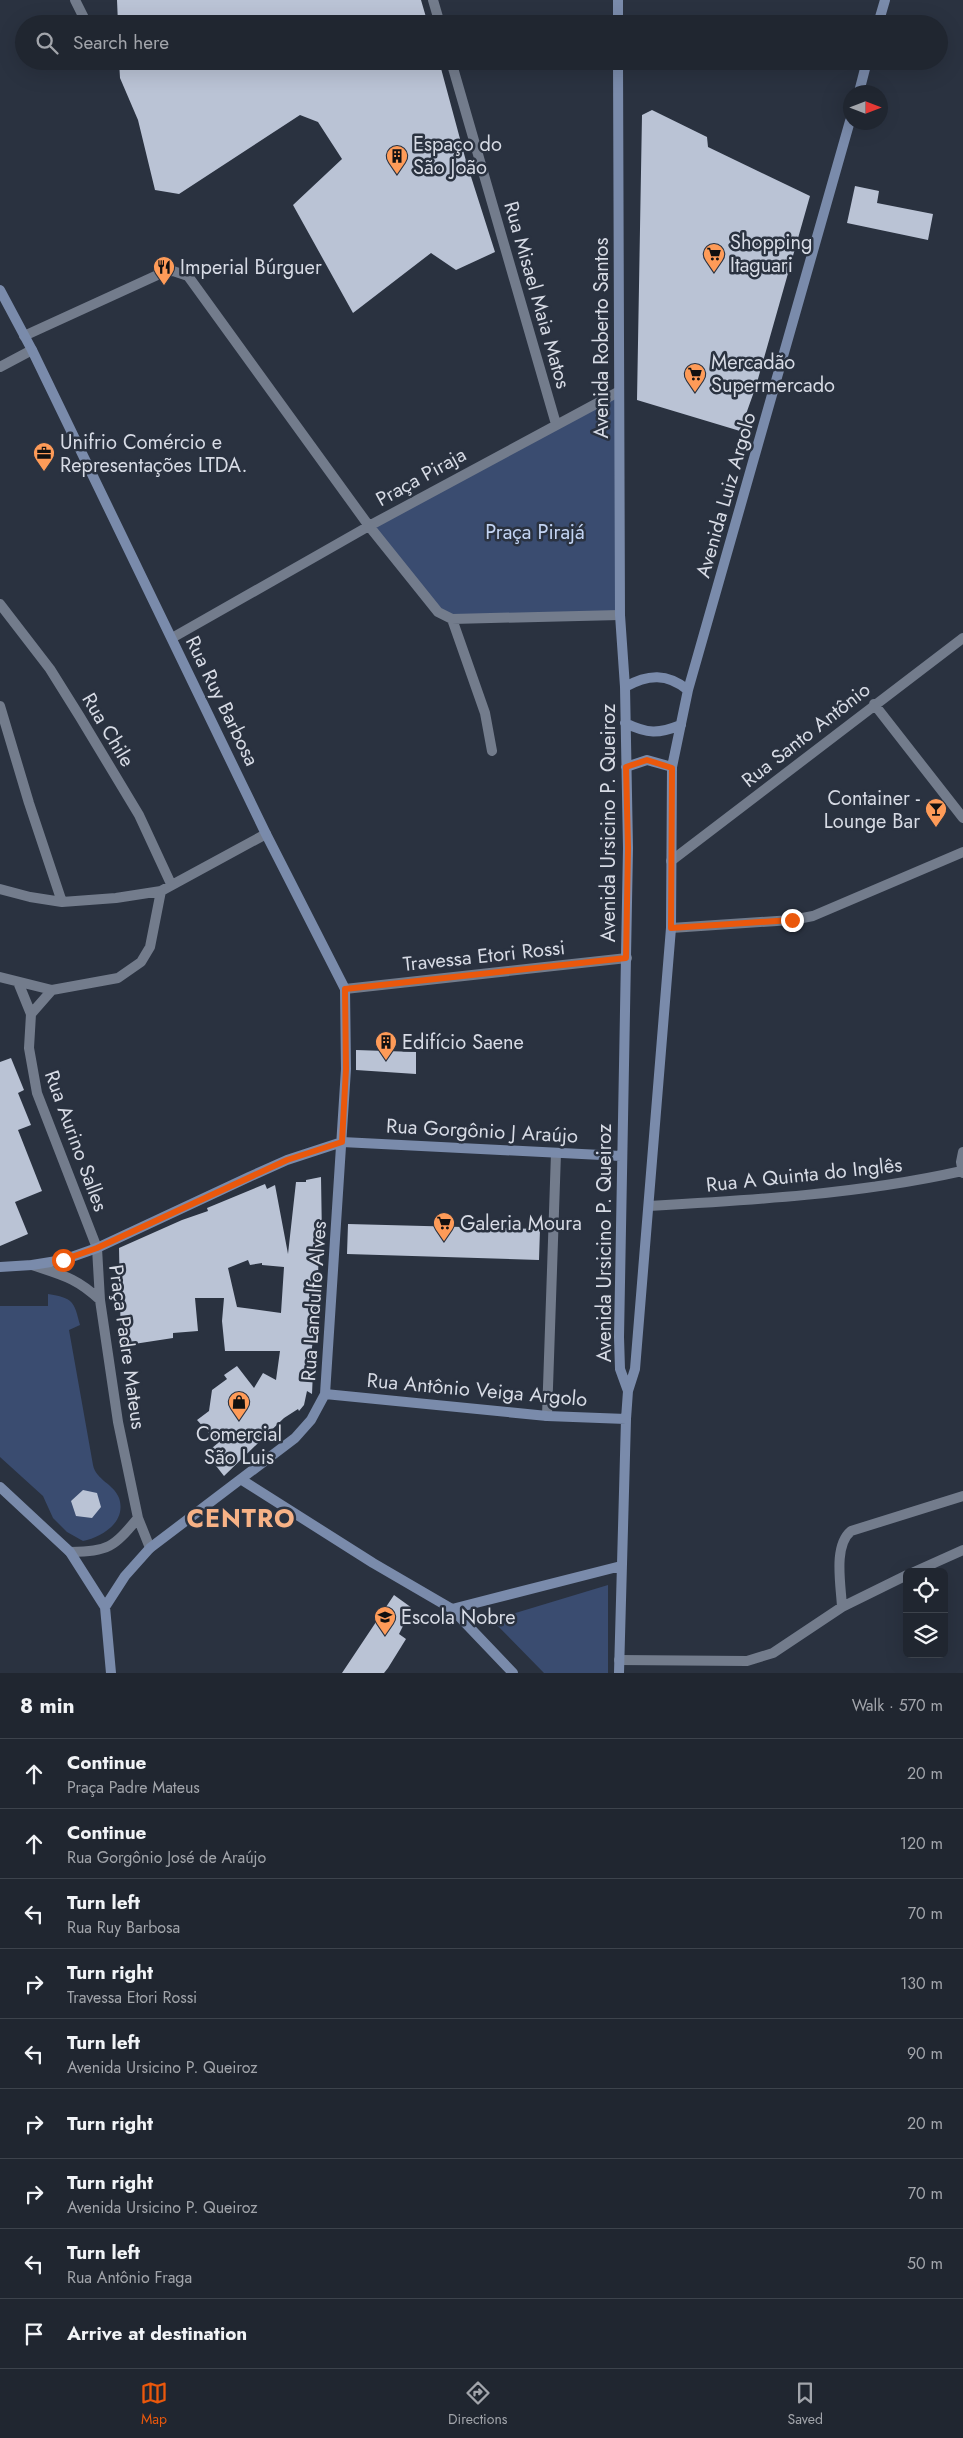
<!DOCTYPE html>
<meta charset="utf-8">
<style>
body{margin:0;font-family:Jost,sans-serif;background:#282e38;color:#f1f3f6}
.controls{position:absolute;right:15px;bottom:15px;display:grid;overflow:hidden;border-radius:8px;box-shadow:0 5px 20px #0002}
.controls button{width:45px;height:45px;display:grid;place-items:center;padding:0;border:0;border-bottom:1px solid #3d434c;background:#202630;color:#f1f3f6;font:25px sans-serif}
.compass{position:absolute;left:843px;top:85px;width:45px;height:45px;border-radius:50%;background:#202630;box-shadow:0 5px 20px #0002;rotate:90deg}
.stop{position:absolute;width:15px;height:15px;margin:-11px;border:4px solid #ea580c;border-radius:50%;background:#fff}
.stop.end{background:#ea580c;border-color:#fff;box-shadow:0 1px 5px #0008}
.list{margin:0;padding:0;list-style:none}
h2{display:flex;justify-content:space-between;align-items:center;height:65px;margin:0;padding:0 20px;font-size:21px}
h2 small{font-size:16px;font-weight:400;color:#a2a5ab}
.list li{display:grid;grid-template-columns:32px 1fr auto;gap:15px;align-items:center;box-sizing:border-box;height:70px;padding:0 20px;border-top:1px solid #3d434c}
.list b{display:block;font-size:19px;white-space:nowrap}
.list p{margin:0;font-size:16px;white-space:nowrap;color:#a2a5ab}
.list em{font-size:16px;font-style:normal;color:#a2a5ab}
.icon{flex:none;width:28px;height:28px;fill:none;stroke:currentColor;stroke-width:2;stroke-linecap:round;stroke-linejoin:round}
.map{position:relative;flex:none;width:963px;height:1673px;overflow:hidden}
.search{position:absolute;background:#202630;box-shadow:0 5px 20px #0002;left:15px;right:15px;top:15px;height:55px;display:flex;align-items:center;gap:12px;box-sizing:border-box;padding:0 18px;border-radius:28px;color:#a2a5ab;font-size:19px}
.sheet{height:695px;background:#202630}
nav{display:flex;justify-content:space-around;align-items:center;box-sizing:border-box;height:70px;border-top:1px solid #3d434c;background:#202630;font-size:14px;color:#a2a5ab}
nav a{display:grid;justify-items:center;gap:2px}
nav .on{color:#ea580c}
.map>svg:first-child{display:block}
.green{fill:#3a4c70}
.building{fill:#bac3d5;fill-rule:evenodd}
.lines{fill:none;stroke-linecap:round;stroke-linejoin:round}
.street{stroke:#737c8c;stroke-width:10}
.secondary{stroke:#7a8bab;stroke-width:10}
.route{stroke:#ea580c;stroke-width:6}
.labels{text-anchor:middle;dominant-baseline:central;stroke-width:5;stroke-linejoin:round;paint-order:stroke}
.poi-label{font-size:20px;fill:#d7dbe5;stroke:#2a3240;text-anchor:start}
.street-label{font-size:20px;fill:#d7dbe5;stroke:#2a3240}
.park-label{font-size:20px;fill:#c3d4f3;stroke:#2a3240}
.district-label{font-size:25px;font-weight:bold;letter-spacing:1px;fill:#f7b286;stroke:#2a3240}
</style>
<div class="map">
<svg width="963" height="1673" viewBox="0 0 963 1673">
<rect width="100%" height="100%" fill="#2a3240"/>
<!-- green -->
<path class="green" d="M618 392 620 615 452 619 438 612 369 526Z
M48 1294C73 1298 74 1301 80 1325L69 1330 93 1465C96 1480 114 1484 119 1498 127 1522 102 1537 83 1541L67 1532 53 1518 43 1496 0 1457V1306H48Z
M608 1585V1673H544L492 1620Z"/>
<!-- building -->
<path class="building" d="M117 0H421L428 24H118Z
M119 61H439L466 161 495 252 456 270 431 253 353 313 293 205 342 159 318 122 300 115 179 194 155 190 138 120 120 78Z
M652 110 707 137 708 147 810 196 756 386 740 431 637 400 642 115Z
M855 186 879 191 877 203 933 214 928 240 847 223Z
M356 1050 416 1052V1074L356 1070Z
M11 1058 24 1090 18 1093 31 1125 18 1130 42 1191 15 1202 28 1234 0 1246V1062Z
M321 1177 322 1238H319L318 1279H315L316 1317 309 1370 313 1371 312 1394 307 1391 304 1405 299 1411 298 1409 284 1418 224 1476 206 1453 218 1443 197 1420 209 1411 212 1390 227 1379 224 1375 237 1366 254 1388 263 1373 276 1380 280 1351H225L222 1321 224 1298H195L198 1331 173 1333V1338L121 1346 119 1248 182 1220 208 1211 207 1208 265 1184 267 1189 275 1185 288 1254 296 1182H306V1180ZM248 1260 250 1265 262 1263V1265L284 1267 281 1313 237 1307 228 1268Z
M348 1224 540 1229 539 1260 347 1254Z
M83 1490 97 1493 101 1507 92 1518 76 1516 71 1501Z
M394 1595 412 1608 399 1634 406 1639 388 1668 384 1673H342Z"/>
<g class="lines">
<!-- street -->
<path class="street" d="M75 0 87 24
M433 0 440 24
M451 61 556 424
M24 336 164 272 173 271 188 276 369 526 438 612 452 619 620 615
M0 367 32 350
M0 604 50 669 80 717 139 815 171 884
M452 619 485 713 492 751
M172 638 369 526 618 392
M874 704 963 818
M0 706 29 803 62 902
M671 861 963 638
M0 889 30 897 62 902 116 898 161 891 266 834
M671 928 792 920 813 916 963 852
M0 977 52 990
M18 982 31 1014 29 1048 37 1093 97 1248 100 1300 118 1422 138 1518 150 1548
M345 989 627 958
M31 1014 52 990 118 978 141 962 150 947 161 891
M963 1152 961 1162 963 1173
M649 1206C754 1200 859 1194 962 1171
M32 1265C62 1275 77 1278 100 1300
M547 1416 556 1153
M70 1552C109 1551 113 1548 138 1518
M914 1572 963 1550
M842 1607C841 1585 833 1546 851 1531L963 1496
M619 1660 747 1661 773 1653 842 1607 907 1575"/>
<!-- secondary -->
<path class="secondary" d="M618 0V24
M878 24 885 0
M618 61 620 615 625 687 628 848 619 1337 620 1369 628 1391
M859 92 867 61
M0 290 32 350 266 834 345 989 346 1069 325 1394 311 1420 295 1438 150 1548 125 1576 105 1607
M625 687C648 674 667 673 688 690
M625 723C648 734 658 734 681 725
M626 767 647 760 672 767
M0 1267 32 1265 63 1260 97 1248 249 1177 287 1160 342 1142 621 1156
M325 1394 547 1416 626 1419
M242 1480 373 1563 452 1609 513 1673
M0 1487 70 1552 105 1607 111 1673
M452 1609 621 1566
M619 1673 626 1419 628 1391 635 1369 671 928 672 767 688 690 850 121"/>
</g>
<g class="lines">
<!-- route -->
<path class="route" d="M63 1260 97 1248 287 1160 342 1142 346 1069 345 989 626 958 628 848 626 767 647 760 672 768 671 928 792 920"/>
</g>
<!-- icons -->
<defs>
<g id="building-pin" transform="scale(1.125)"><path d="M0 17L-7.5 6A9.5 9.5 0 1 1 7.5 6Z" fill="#fe9b58" stroke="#2a3240"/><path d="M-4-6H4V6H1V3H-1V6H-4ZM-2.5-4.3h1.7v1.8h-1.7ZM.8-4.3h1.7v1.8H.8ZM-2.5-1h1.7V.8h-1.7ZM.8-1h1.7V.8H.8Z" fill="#111"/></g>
<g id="supermarket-pin" transform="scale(1.125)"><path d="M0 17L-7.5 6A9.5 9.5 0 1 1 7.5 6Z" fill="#fe9b58" stroke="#2a3240"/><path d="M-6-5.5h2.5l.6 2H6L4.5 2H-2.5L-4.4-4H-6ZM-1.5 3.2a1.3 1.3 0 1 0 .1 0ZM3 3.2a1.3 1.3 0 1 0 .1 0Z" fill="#111"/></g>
<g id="restaurant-pin" transform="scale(1.125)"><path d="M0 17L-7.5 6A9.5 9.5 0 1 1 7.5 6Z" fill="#fe9b58" stroke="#2a3240"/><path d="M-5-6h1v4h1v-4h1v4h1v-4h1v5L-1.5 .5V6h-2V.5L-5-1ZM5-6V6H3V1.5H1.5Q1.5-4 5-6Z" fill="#111"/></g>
<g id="office-pin" transform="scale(1.125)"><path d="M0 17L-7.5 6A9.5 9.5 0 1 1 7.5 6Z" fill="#fe9b58" stroke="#2a3240"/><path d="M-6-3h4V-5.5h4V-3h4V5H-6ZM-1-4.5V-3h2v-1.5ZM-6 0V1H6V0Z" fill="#111"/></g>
<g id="bar-pin" transform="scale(1.125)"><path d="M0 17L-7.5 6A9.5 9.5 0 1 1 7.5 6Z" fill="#fe9b58" stroke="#2a3240"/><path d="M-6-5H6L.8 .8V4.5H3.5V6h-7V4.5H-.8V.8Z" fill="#111"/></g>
<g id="shop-pin" transform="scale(1.125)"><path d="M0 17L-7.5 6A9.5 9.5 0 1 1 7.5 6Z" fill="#fe9b58" stroke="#2a3240"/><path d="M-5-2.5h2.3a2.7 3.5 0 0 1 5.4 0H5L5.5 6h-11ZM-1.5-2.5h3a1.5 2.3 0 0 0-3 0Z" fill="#111"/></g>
<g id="school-pin" transform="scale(1.125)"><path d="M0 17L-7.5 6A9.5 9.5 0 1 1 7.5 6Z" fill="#fe9b58" stroke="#2a3240"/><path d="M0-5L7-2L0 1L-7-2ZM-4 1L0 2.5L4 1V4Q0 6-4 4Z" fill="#111"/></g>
</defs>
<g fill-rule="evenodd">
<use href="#building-pin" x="397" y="156"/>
<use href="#supermarket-pin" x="714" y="254"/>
<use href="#restaurant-pin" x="164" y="267"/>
<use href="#supermarket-pin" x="695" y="374"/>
<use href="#office-pin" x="44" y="453"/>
<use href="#bar-pin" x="936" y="809"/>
<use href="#building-pin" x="386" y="1042"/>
<use href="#supermarket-pin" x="444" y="1223"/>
<use href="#shop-pin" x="239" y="1402"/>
<use href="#school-pin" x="385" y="1617"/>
</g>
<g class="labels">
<!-- poi labels -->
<g class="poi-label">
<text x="413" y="144">Espaço do<tspan x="413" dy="23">São João</tspan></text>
<text x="730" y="242">Shopping<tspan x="730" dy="23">Itaguari</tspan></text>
<text x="180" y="267">Imperial Búrguer</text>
<text x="711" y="362">Mercadão<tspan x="711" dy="23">Supermercado</tspan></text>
<text x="60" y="442">Unifrio Comércio e<tspan x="60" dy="23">Representações LTDA.</tspan></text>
<text x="920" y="798" text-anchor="end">Container -<tspan x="920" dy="23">Lounge Bar</tspan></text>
<text x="402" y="1042">Edifício Saene</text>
<text x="460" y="1223">Galeria Moura</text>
<text x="239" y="1434" text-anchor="middle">Comercial<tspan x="239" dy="23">São Luis</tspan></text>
<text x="401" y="1617">Escola Nobre</text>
</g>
<!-- street labels -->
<g class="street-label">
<text transform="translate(537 295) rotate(74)">Rua Misael Maia Matos</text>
<text transform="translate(601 338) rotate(-90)">Avenida Roberto Santos</text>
<text transform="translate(421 477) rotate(-29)">Praça Piraja</text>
<text transform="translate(726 495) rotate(-74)">Avenida Luiz Argolo</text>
<text transform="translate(222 701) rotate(64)">Rua Ruy Barbosa</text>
<text transform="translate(108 730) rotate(59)">Rua Chile</text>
<text transform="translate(806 735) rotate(-38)">Rua Santo Antônio</text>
<text transform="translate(608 823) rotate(-90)">Avenida Ursicino P. Queiroz</text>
<text transform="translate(484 956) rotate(-6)">Travessa Etori Rossi</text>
<text transform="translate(482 1131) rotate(3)">Rua Gorgônio J Araújo</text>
<text transform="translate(76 1141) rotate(70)">Rua Aurino Salles</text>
<text transform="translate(804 1175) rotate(-6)">Rua A Quinta do Inglês</text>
<text transform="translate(604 1243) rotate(-90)">Avenida Ursicino P. Queiroz</text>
<text transform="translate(314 1301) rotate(-86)">Rua Landulfo Alves</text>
<text transform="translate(127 1347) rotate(82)">Praça Padre Mateus</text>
<text transform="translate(477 1390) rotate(5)">Rua Antônio Veiga Argolo</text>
</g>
<!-- park labels -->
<g class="park-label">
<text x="535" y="532">Praça Pirajá</text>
</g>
<!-- district labels -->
<g class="district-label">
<text x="241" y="1518">CENTRO</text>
</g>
</g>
</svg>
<div class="controls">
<button><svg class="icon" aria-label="locate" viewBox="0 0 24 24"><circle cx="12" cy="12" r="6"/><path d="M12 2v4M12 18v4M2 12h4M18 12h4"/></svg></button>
<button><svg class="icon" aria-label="layers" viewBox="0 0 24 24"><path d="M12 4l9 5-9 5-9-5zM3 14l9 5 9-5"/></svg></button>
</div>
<svg class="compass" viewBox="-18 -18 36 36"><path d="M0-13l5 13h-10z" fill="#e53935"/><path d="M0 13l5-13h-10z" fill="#a2a5ab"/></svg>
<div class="stop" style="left:63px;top:1260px"></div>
<div class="stop end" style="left:792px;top:920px"></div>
<div class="search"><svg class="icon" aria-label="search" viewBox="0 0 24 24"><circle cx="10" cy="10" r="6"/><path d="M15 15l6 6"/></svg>Search here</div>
</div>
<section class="sheet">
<h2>8 min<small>Walk · 570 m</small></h2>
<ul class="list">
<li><svg class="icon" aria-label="ahead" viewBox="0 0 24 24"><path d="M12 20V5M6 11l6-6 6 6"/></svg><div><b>Continue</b><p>Praça Padre Mateus</p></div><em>20 m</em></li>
<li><svg class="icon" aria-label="ahead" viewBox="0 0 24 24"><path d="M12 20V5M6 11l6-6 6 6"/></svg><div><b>Continue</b><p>Rua Gorgônio José de Araújo</p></div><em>120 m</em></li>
<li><svg class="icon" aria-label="left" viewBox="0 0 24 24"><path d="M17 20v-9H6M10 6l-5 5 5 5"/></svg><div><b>Turn left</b><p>Rua Ruy Barbosa</p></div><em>70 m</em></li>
<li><svg class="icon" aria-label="right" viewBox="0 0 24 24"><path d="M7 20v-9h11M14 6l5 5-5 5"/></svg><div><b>Turn right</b><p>Travessa Etori Rossi</p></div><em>130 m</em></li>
<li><svg class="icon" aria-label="left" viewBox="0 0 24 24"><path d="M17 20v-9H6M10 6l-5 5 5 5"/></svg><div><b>Turn left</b><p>Avenida Ursicino P. Queiroz</p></div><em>90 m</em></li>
<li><svg class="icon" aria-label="right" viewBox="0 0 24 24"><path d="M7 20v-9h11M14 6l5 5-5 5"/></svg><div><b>Turn right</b></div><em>20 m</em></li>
<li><svg class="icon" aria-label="right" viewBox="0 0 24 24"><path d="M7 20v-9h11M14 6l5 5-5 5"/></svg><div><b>Turn right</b><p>Avenida Ursicino P. Queiroz</p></div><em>70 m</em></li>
<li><svg class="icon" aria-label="left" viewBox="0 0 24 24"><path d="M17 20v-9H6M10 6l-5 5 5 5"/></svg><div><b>Turn left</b><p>Rua Antônio Fraga</p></div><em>50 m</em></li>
<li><svg class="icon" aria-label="arrive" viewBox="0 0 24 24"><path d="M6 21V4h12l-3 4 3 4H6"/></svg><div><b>Arrive at destination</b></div></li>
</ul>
</section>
<nav>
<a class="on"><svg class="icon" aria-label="map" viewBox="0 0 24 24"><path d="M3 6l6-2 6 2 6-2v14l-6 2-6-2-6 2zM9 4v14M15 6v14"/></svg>Map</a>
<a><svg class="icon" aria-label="directions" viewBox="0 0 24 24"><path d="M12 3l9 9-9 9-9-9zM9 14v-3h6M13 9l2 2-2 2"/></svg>Directions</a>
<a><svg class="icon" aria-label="saved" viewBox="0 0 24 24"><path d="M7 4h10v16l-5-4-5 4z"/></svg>Saved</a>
</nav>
